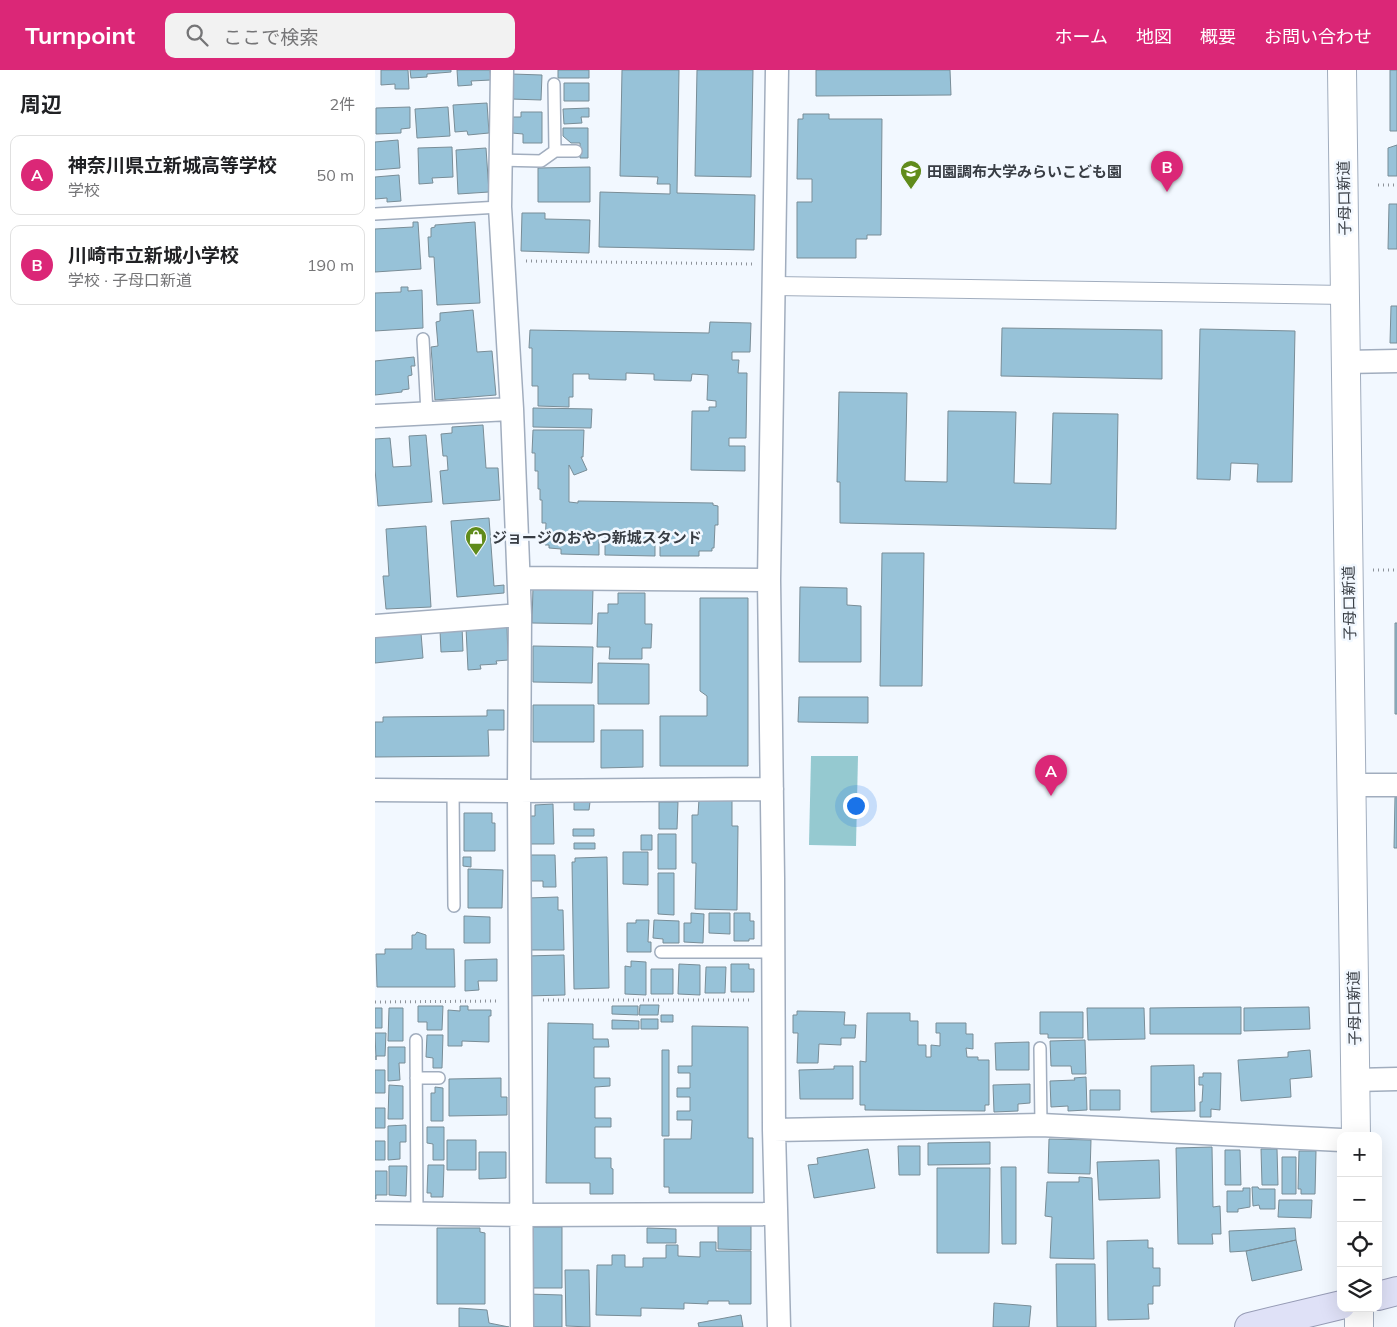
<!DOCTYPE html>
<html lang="ja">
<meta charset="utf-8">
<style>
body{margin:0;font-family:Mulish,"Noto Sans JP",sans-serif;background:#f2f2f2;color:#202124}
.controls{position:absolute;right:15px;bottom:15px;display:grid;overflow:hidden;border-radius:10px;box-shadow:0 5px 20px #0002}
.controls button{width:45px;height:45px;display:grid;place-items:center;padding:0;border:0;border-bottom:1px solid #e0e0e0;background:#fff;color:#202124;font:25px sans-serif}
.you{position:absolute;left:480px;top:735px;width:18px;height:18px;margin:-12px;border:4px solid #fff;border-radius:50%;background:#1a73e8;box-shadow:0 0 0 8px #1a73e833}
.badge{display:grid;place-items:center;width:32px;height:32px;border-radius:50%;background:#db2777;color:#fff;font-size:16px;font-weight:700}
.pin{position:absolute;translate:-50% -41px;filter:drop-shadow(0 1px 2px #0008)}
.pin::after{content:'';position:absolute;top:26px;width:18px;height:15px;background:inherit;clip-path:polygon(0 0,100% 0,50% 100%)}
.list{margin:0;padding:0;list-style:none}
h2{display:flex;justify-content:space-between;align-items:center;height:65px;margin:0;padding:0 20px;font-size:21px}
h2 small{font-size:16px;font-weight:400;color:#757577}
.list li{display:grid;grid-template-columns:32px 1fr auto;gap:15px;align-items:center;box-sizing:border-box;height:80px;margin:0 10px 10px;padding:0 10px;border:1px solid #e0e0e0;border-radius:10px}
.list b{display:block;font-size:19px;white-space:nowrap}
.list p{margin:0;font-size:16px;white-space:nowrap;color:#757577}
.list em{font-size:16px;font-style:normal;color:#757577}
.icon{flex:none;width:28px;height:28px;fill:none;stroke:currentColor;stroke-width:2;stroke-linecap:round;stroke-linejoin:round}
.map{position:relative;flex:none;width:1022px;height:1257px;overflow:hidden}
header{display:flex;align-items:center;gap:30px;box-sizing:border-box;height:70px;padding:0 25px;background:#db2777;color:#fff}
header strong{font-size:24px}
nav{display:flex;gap:28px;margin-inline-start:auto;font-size:18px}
.search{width:350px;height:45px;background:#f2f2f2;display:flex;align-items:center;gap:12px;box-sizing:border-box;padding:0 18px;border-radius:10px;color:#757577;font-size:19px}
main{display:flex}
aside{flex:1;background:#fff}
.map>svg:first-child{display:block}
.water{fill:#95c9d0}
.building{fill:#97c2d8;stroke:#798d97}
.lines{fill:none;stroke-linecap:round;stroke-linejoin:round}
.service-casing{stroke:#a1adbe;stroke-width:14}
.pedestrian-casing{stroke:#a1adbe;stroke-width:20}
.minor-casing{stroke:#a1adbe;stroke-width:25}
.tertiary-casing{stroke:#a1adbe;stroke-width:30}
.primary-casing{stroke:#969bb5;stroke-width:30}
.path{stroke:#8e939a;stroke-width:3;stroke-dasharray:1 4;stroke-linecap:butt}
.service{stroke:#fff;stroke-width:11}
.pedestrian{stroke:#fff;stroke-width:18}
.minor{stroke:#fff;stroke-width:22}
.tertiary{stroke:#fff;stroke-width:28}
.primary{stroke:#dfe1f7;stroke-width:28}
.labels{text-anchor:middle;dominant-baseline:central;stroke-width:5;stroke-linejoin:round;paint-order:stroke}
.poi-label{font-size:15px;font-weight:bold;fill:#383d44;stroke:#f2f8ff;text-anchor:start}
.street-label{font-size:15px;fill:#383d44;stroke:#f2f8ff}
</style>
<header>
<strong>Turnpoint</strong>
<div class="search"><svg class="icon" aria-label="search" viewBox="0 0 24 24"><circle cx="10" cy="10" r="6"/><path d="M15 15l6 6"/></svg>ここで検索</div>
<nav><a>ホーム</a><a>地図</a><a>概要</a><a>お問い合わせ</a></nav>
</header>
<main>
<aside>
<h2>周辺<small>2件</small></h2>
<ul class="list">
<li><span class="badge">A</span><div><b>神奈川県立新城高等学校</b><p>学校</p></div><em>50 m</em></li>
<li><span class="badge">B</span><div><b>川崎市立新城小学校</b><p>学校 · 子母口新道</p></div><em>190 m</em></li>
</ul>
</aside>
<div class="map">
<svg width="1022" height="1257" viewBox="0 0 1022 1257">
<rect width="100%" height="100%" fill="#f2f8ff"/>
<!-- water -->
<path class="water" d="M436 686H483L481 776 434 775Z"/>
<!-- building -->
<path class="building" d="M6 0H33L34 19H20V14L6 15Z
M35 0H76V2L52 4V7L36 8Z
M82 0H115L116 10 96 11 97 15 83 16Z
M183 0H214V8H183Z
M247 0H304L302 123 380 125 379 180 224 177 225 122 295 124V114H282L283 107 245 106Z
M322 0H378L376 107 320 106Z
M441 0H575L576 25 441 26Z
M1015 0H1022V61H1015Z
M137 4 167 5 166 30 136 29Z
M189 13H214V31H189Z
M112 33 114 63 93 65 92 61 80 62 78 35Z
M35 37V58L26 59V63L1 64V38Z
M73 37 75 66 42 68 40 39Z
M214 38V47H206L207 53 189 54 188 39Z
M146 42H167V73H148V64L137 63V47H146Z
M428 44H454V49H507L506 165H492V169H481V188H422V132H437V109H422L423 49H428Z
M188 58H213V88H205V73H196L188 66Z
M23 70 25 98 0 100V72Z
M1022 75V106H1013V78Z
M77 77 78 107 57 108 58 113 44 114 43 78Z
M111 78 114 122 83 124 81 80Z
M215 97V132H163V98Z
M24 105 26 131 12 132V128L0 129V107Z
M1014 134H1022V179H1013Z
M147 143H170V149L215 150 214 183 146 181Z
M38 152H43L46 199 0 202V159L38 157Z
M100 152 105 233 62 235 59 187H54L53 167H56V158L60 157V155Z
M26 217H33V221L47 220 48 258 0 261V223L26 222Z
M1016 236H1022V273H1015Z
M98 240 102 282 117 281 121 325 60 330 56 277 63 276 61 252 65 251V243Z
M335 252 376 253 375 282H357V290H364L363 303H372L371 368H354V376H370V401L316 400 317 341H334V337H341V331L332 330 333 305 317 304 316 311 279 310V304L251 303V310L214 309V304H198V327H194V337L163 336V316H157V278H154L155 260 334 263Z
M627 258 787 260V309L626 306Z
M825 259 920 261 917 412H882L883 394 856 393 855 410 822 409Z
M39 287 40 296H36L37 305 33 306 34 319 27 320V322L0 325V291Z
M464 322 532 323 530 411 572 412 573 341 641 342 639 413 676 414 678 343 743 344 741 459 465 453V412H462Z
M158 338 217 339 216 358 158 357Z
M108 355 111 398H123L125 430 68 434 65 401 73 400 72 386H68L66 364 77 363V357Z
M158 360H209L208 387H206L212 400 199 405 194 395V432L203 433V431L338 433V435L343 436V455H340L339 478H337V481H324V486H285V462H280V486L230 485V463L224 462V485L186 484V479L174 478V475H170L171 453H167V430H165V419H163V401H160V383H157Z
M51 365 57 432 3 436 0 399V369L15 368 18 397 36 396 34 366Z
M114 448 119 516 129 515V523L82 527 76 451Z
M51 456 56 537 11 539 8 506H14L11 459Z
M507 483H549L547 616H505Z
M158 517 218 519 217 554 157 553Z
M425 517 472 518V535L486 536V592H424Z
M243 523H270V554H277L276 578H267V589H234L235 577H222L223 543H233V534H243Z
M325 528H373V696H285V646H332V626L325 621Z
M1020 553H1022V644H1020Z
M87 556 88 581 66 582 65 561Z
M132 556 133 590 121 591 122 594 105 595 106 599 93 600 91 558Z
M46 563 48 588 0 593V565Z
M158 576 218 577 217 613 158 612Z
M223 593 274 594V634H223Z
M424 627H493V653L423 652Z
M158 635H219V672H158Z
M112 640H129V660H113L114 686 0 687V652H8V647L112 646Z
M226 660H268V697L226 698Z
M1020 727H1022V778H1019Z
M324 729 357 730V756H363L362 840 320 839 321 793H317V745H323Z
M199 732H215L214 740H199Z
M284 732H303L302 759H284Z
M178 734 179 774H152V746H160V735Z
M89 743H117V753H120V781H89Z
M198 759H219V766H198Z
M283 764H301V799H283Z
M266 765H277V780H266Z
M199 773H220V779H199Z
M248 782H273V815L248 814Z
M156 785H180L181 817H168V811H156Z
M88 787H96V797L88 796Z
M232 787 234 918 199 919 197 792H200V788Z
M93 799 128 800 127 838H93Z
M283 803H299V845L283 844Z
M183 827V840H188L189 880H154L153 828Z
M316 843 329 844 328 873 309 872V853H316Z
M334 843H355V864L334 863Z
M359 843H375V851H379V869H374V871H359Z
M89 846 115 847V873H89Z
M261 850H274L273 872H276V882H252V853H261Z
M279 850 304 851V873H288V869L278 868Z
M42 862 51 865V879H79L80 917H2L1 884H10V879H37V865H40Z
M189 885 190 925 152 926 151 886Z
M122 889V911H103L104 920 90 921V890Z
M256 891 271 892V925L250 924V896L256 897Z
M304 894 325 895V925L303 924Z
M356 894H374V899H379V922H356Z
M331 897H351L350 923H330Z
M276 899H298V924H276Z
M265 935H284L283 945H264Z
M43 936H68L67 960H52V952H43Z
M85 936H93V940H116V946H114V972L87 971V976H73V940L85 941Z
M237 936H263V945L237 944Z
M866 937V964H775V938Z
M934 937 935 959 869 961V938Z
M0 938H7V958H0Z
M14 938H28V971H13Z
M712 938H769L770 969 713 970Z
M422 941 470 942 469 955H481L480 968H466V975L444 974 443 993H422L423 963H418V945H422Z
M665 942H708V968H673V964H665Z
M492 943H535V951H543V975H551V987H556V975L565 976V963H561V953H591V964H598V979L591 978 592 987H603V990H614V1035H610V1041L490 1040V1035H485V991L491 992Z
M286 945H298V952H286Z
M266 949H283V959H266Z
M237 950 264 951V959H237Z
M173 953 218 954V969H233L234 977H219V1008H235V1016L220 1017V1048H236V1057H220V1088H236V1098L238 1099V1124H215V1113H171Z
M317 956 373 957V1068H378V1123H294V1117H289V1069H316L317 1050H302V1041H315V1027H302V1018H315V1003H303V996H317Z
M0 963H11L10 986H1V990Z
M52 965H68L67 998H58V988L51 987Z
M710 970 711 1004H697L696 996H676L675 971Z
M654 972V1000H621L620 973Z
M13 977H30V993H24L25 1010 13 1011Z
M287 980H294V1066H287Z
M935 980 937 1007 915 1009 916 1027 866 1031 863 990 913 987V982Z
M819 995 820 1041 776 1042V996Z
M459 996H478V1029H425L424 1000 459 999Z
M0 1000H10V1023H0Z
M828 1003H846L845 1040 836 1039V1047H825V1032H827L828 1015H824V1007H828Z
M711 1007 712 1040 693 1041V1036L676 1037 675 1011 700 1010 699 1008Z
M126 1008V1027H132V1045L74 1046V1009Z
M655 1014V1033L643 1034V1041L619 1042 618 1015Z
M14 1015 28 1016V1049H13Z
M60 1017 68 1018V1051H56V1023H60Z
M715 1020H745V1040H715Z
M0 1038H10V1058H0Z
M31 1055V1072H25V1089L13 1090V1056Z
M52 1057H69V1090H58V1074L52 1073Z
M674 1069 716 1070 715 1104 673 1103Z
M72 1070H101V1100H72Z
M0 1071H10V1090H0Z
M615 1072V1094L553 1095V1073Z
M523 1076H545V1105H524Z
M837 1077 838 1137 845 1136 846 1164H837L838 1174H803L801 1078Z
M493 1079 500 1118 439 1128 433 1095 443 1094 442 1088Z
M886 1079H902L903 1115H887Z
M850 1080H865L866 1115H850Z
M924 1081H941L940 1124H926V1119H923Z
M104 1082H131V1108L104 1109Z
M907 1087H921V1124H907Z
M784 1090 785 1128 724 1130 722 1092Z
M53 1095H69L68 1127H56V1123H52Z
M14 1096H32L31 1126 14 1125Z
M626 1097H641V1174H627Z
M562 1098H615L614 1183H562Z
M0 1101H12V1125H1V1129H0Z
M704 1107 717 1108 719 1189 675 1188 677 1147 670 1146 672 1112H704Z
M877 1117H883L884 1119H900V1139H885L884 1135 878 1136Z
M868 1118H875V1137L863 1139V1142H852V1121H868Z
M904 1130H937L936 1148 903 1147Z
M343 1156H376V1180L343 1179Z
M158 1157H187V1218H158Z
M62 1158H105V1162L110 1163V1234H62Z
M272 1158 301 1159V1173H272Z
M920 1158 921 1170 871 1181 855 1182 854 1161Z
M773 1170V1178H778V1198H785V1216H778V1234H773L774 1249 733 1250 732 1171Z
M921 1170 927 1200 877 1211 871 1181Z
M325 1172H341V1181H376V1234H354V1231H333V1234L309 1233V1239L266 1238V1246L221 1245 222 1195H237V1185H250V1197H268V1188H291V1175H303V1186L325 1187Z
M681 1194H720L721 1257H682Z
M190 1200H214L215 1257 191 1256Z
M153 1224 187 1225V1257H154Z
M619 1233 656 1236 654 1257H618Z
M84 1238 112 1240 114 1253 134 1257H84Z
M366 1245 368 1257H324L323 1253Z"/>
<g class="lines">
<!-- service casing -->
<g class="service-casing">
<path id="service" d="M180 81H201
M126 90 166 91 180 81 179 14
M0 144 125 137
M48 269 52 343
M78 721 79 836
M286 882H398
M41 970 42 1143
M665 978 666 1055
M41 1008H64"/>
</g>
<!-- pedestrian casing -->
<g class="pedestrian-casing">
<path id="pedestrian" d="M400 216 970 225"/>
</g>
<!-- minor casing -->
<g class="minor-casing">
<path id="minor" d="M127 0 125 137 137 339 145 545 144 721 147 1257
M402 0 394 510 398 808 399 1060 404 1257
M970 292 1022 291
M0 346 137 339
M144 508 394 510
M0 556 145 545
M977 715H1022
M0 720 144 721 397 719
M980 1010 1022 1009
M399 1060 666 1055 966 1070
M0 1143 147 1145 401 1144"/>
</g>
<!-- tertiary casing -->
<g class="tertiary-casing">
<path id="tertiary" d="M967 0 981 1066
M984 1238V1257"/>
</g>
<!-- primary casing -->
<g class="primary-casing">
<path id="primary" d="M1003 1226 1022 1221
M874 1257 966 1235"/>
</g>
<!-- path -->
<path class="path" d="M1003 115H1022
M151 191 377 194
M998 500H1022
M168 930H377
M0 932 122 931"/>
<!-- service -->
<use href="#service" class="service"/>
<!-- pedestrian -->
<use href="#pedestrian" class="pedestrian"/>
<!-- minor -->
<use href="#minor" class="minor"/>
<!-- tertiary -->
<use href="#tertiary" class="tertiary"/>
<!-- primary -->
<use href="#primary" class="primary"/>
</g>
<!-- icons -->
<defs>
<g id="school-pin" transform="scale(1.125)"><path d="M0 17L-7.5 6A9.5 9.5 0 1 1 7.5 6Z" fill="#608b1b" stroke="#f2f8ff"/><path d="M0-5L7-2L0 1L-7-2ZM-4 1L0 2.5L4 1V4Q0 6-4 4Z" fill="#fff"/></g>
<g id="shop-pin" transform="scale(1.125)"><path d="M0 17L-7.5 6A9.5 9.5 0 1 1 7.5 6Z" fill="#608b1b" stroke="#f2f8ff"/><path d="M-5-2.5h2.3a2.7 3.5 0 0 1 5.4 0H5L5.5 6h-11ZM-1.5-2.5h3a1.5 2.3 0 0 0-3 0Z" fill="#fff"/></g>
</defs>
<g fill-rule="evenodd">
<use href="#school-pin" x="536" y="101"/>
<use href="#shop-pin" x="101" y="467"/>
</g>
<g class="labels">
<!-- poi labels -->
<g class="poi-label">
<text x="552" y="101">田園調布大学みらいこども園</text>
<text x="117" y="467">ジョージのおやつ新城スタンド</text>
</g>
<!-- street labels -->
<g class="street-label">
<text transform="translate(969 128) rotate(-91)">子母口新道</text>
<text transform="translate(974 533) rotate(-91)">子母口新道</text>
<text transform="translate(979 938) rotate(-91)">子母口新道</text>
</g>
</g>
</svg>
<div class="controls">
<button>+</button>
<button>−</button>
<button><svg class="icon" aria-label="locate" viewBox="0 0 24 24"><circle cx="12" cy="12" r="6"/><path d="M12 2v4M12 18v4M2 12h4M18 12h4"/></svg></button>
<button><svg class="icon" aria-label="layers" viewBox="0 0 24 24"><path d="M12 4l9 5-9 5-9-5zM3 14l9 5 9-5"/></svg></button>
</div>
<div class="you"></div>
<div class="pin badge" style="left:676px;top:726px">A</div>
<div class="pin badge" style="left:792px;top:122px">B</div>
</div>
</main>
